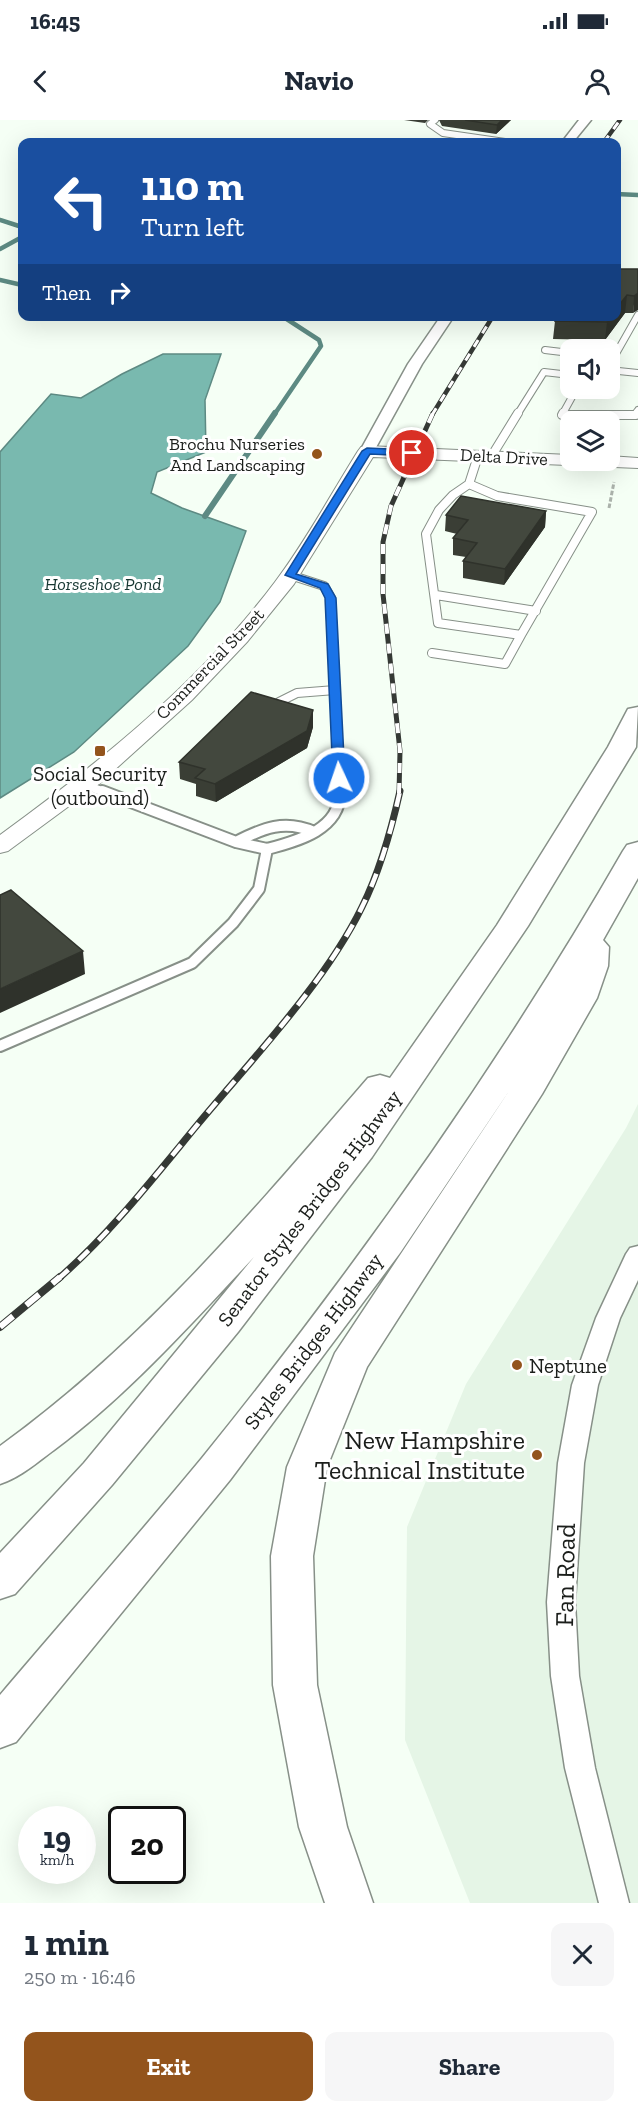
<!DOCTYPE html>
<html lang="en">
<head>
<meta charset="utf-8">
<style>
	:root { --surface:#fff; --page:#f6f6f7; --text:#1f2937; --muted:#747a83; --accent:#93541c }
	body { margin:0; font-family:"Zilla Slab",serif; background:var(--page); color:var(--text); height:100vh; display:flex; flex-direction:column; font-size:22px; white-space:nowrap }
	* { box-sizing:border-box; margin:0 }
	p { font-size:20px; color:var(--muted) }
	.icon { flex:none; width:33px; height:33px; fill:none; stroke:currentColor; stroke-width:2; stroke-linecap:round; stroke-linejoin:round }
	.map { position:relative; height:1783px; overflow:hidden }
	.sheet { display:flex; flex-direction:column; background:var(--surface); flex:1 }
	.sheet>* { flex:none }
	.hud { position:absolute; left:18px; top:18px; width:603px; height:183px; border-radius:12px; box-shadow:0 6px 24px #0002; background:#1a4fa0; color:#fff; overflow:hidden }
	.buttons { position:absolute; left:560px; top:219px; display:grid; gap:12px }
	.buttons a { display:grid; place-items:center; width:60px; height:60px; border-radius:12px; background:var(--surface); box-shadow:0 6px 24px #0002; font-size:30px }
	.speed { position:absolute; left:18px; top:1686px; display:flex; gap:12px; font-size:30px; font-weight:700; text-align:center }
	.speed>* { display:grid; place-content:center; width:78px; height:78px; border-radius:50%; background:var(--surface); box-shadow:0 6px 24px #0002; line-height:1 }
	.speed small { font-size:15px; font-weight:400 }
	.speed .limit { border:3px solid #111; border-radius:9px; background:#fff; color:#111 }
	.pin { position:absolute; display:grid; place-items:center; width:51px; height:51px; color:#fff; margin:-26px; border:3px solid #fff; border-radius:50%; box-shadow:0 2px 6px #0007 }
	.me { position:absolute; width:66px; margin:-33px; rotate:357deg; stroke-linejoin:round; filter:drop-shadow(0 0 4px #0008) }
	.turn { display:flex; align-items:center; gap:21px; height:126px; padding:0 24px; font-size:27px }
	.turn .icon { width:78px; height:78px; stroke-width:2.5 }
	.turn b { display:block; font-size:42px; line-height:51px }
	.then { display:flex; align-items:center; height:57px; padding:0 24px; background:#0003; gap:12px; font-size:22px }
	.round { display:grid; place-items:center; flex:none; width:63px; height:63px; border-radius:12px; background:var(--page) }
	.headline { display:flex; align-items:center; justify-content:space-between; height:102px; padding:0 24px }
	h1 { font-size:36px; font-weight:800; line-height:45px }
	.action { display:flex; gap:12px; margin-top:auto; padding:12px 24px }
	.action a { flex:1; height:69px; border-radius:12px; background:var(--accent); color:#fff; font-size:24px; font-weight:800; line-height:69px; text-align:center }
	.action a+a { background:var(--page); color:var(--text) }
	.status { display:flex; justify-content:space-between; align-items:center; height:42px; padding:0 30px; background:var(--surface); direction:ltr }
	.status svg { height:16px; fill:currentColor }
	header { display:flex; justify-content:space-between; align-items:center; height:78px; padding:0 24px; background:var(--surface); font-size:27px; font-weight:800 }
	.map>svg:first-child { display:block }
</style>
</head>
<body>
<div class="status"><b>16:45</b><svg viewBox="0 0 49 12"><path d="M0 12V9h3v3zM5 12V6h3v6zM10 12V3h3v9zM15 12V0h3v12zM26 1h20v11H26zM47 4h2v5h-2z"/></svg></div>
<header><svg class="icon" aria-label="back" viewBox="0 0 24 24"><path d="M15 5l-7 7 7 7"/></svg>Navio<svg class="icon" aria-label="person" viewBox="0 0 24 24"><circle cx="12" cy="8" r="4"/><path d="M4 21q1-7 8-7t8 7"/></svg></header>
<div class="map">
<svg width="638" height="1783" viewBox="0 0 638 1783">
	<rect width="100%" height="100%" fill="#f5fff5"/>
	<path fill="#e5f5e6" d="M638,984V1783H470L405,1620L407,1407L466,1264L626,1008Z"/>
	<path fill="#79b9af" stroke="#5d8a83" stroke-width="1.5" d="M163,234H221L205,280L206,332L157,352L151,373L182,388L246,411L220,482L188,526L74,632L0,678V332L51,274L81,278L122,254Z"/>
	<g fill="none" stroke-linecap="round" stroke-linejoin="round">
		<path stroke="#5d8a83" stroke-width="4.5" d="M616,74L638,75
			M0,100L22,107
			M0,129L22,117
			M0,160L22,165
			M274,295L321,226L319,220L282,196"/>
		<path stroke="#5d8a83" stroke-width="6" d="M205,396L275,293"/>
		<g stroke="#879088" stroke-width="8">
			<path id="service-far2" d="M435,0L430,4L443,13L505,22
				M545,230L570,233
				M609,246L638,195
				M609,250L638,253
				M517,295L544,252L570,255
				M562,295L577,268
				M636,295L638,290"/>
		</g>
		<g stroke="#879088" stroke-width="10">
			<path id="service-far1" d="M563,293L562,295H636L637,293
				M491,337L518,293
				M469,364L497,376L592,392L521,515
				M290,455L324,466L331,478L340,673
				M436,475L536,491
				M432,533L505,544L521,515L438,503L426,414L439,390L453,375L469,364L478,336
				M279,582L297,573L335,570
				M84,664L106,673"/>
		</g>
		<g stroke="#879088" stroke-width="14">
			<path id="service" d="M102,671L236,722L267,729
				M236,722C263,708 285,699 314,712
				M0,926L192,843L233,803L259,769L267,729C297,721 341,710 340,671"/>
		</g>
		<g stroke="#879088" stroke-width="3">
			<path id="minor" d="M579,0H591L573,22H562Z
				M441,196H454L422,244L374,331L367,335L362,334L360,331L408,244Z
				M638,1126V1160L620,1198L598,1265L584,1343L575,1482L579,1556L595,1648L629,1783H599L565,1648L551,1556L547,1482L558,1343L572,1265L596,1198L626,1134L630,1128Z"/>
		</g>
		<g stroke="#879088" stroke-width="2">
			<path id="tertiary" d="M367,326L570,335V340H609V336L638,338V348L373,337L294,464L247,522L192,580L99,664L8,731L0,733V715C100,642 200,562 275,462C306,421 331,374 358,331L361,327Z"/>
		</g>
		<g stroke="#879088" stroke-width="3">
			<path id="motorway" d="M638,587L636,627L528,806L372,1037L238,1212L112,1365L15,1474L0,1479V1433L84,1343L254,1137C191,1204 128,1275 54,1330C36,1343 21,1357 0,1364V1326C142,1224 254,1090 368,958L380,955L390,958L497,805L608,627L628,589Z
				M638,722V758L603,820L609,827L608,846L597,878L542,974L367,1247L327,1347L313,1436L317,1565L347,1707L373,1783H325L299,1707L273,1565L271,1436L287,1347L335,1233L515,962L400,1133L230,1360L16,1622L0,1628V1575C67,1496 136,1418 202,1338C357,1146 500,945 623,731L627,725Z"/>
		</g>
		<path stroke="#abb2ab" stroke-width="3" stroke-dasharray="4.5 2" stroke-linecap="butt" d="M609,388L614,362"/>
		<use href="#service-far2" stroke="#fff" stroke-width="6"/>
		<use href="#service-far1" stroke="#fff" stroke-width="8"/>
		<use href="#service" stroke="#fff" stroke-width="10"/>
		<use href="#minor" fill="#fff" fill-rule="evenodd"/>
		<use href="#tertiary" fill="#fff" fill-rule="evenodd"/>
		<use href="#motorway" fill="#fff" fill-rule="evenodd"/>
		<g stroke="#353935" stroke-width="4.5">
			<path id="rail-far3" d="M604,22L620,0
				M432,295L493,196"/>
		</g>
		<g stroke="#353935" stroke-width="5">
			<path id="rail-far2" d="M399,673L400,631L383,474V422L391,386L433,293"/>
		</g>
		<g stroke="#353935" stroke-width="7">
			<path id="rail-far1" d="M58,1159C109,1115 155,1056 198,1004C252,939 325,863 362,787C380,751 391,711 400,671"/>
		</g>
		<g stroke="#353935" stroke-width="8">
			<path id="rail" d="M0,1207L60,1157"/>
		</g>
		<use href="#rail-far3" stroke="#fff" stroke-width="3" stroke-dasharray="8" stroke-linecap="butt"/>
		<use href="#rail-far2" stroke="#fff" stroke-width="4" stroke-dasharray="10" stroke-linecap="butt"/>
		<use href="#rail-far1" stroke="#fff" stroke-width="4.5" stroke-dasharray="14" stroke-linecap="butt"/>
		<use href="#rail" stroke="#fff" stroke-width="6" stroke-dasharray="17" stroke-linecap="butt"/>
	</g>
	<path fill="#3a3e35" d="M404,0H428L425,3Z
		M439,0H511L496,14L442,6Z
		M638,149L633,193H625L605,220L553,219L555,201Z
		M546,391L545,407L504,465L463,458V441L466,437L453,435V418L457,414L445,411L446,395Z
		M313,590V607L307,628L216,682L196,676V664L180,659L179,642Z"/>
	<path fill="#2f322b" d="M502,0H511L496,14L497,5Z
		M638,173V190L633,193L634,176Z
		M627,175L625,193L605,220L607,202L611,196H616V189Z
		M546,391L545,407L504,465L505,449Z
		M313,590V607L307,628L216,682L215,664Z
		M83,831L85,854L0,893V869Z"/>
	<path fill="#43483e" stroke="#2f322b" stroke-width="1.5" d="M465,0H502L497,5Z
		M616,149H638V173L634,176L627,175L616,189Z
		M557,196H611L607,202L555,201Z
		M461,376L546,391L505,449L463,441L477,423L453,418L468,400L446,395Z
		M251,572L313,590L307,611L215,664L195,658L205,649L179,642Z
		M11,770L83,831L0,869V775Z"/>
	<path fill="#1a73e8" stroke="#114b97" stroke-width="1.5" d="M367,328L412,330L417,333L412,336L370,334L296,454L328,464L336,478L345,658L339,662L333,658L325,478L320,468L285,455L362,331Z"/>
	<g fill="#93541c" stroke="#fff" stroke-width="2">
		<circle cx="317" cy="334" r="6"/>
		<rect x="94" y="625" width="12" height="12" rx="3"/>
		<circle cx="517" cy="1245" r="6"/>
		<circle cx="537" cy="1335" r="6"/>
	</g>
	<g text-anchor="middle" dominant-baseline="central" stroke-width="6" stroke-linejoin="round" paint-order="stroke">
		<g font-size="18" fill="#1b1e1b" stroke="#fff" text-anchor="end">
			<text x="305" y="324">Brochu Nurseries<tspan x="305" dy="21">And Landscaping</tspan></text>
		</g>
		<g font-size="18" fill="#1b1e1b" stroke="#fff">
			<text transform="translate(504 337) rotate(3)">Delta Drive</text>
			<text transform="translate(210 544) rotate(-46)">Commercial Street</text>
		</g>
		<g font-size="18" font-style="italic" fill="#163631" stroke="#fff">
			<text x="103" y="464">Horseshoe Pond</text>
		</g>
		<g font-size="21" fill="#1b1e1b" stroke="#fff">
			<text x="100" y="653">Social Security<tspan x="100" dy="24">(outbound)</tspan></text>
			<text x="529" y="1245" text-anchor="start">Neptune</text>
		</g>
		<g font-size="21" fill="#1b1e1b" stroke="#fff">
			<text transform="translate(309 1088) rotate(-53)">Senator Styles Bridges Highway</text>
			<text transform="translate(313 1221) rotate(-53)">Styles Bridges Highway</text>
		</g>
		<g font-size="26" fill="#1b1e1b" stroke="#fff" text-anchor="end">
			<text x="525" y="1320">New Hampshire<tspan x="525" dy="30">Technical Institute</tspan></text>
		</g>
		<g font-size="26" fill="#1b1e1b" stroke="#fff">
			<text transform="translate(565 1455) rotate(-89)">Fan Road</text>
		</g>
	</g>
</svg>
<div class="buttons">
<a><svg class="icon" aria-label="sound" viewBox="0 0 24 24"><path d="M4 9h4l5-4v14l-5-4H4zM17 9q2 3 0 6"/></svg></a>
<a><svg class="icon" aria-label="layers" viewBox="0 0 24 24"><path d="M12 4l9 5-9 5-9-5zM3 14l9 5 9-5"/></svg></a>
</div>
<div class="speed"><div>19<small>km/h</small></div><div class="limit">20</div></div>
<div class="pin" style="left:412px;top:333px;background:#d93025"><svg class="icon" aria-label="arrive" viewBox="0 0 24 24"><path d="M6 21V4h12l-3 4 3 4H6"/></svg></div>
<svg class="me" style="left:339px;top:658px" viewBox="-20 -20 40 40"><circle r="17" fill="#1a73e8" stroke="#fff" stroke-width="3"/><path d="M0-11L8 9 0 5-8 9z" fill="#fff"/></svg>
<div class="hud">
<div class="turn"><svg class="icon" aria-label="left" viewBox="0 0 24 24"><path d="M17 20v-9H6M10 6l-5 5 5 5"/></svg><div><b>110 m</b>Turn left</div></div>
<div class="then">Then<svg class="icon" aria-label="right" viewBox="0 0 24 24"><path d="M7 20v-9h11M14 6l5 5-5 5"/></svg></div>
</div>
</div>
<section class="sheet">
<div class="headline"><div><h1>1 min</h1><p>250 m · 16:46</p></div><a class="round"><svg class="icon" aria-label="close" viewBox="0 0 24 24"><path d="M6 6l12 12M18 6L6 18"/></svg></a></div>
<div class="action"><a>Exit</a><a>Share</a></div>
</section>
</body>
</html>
